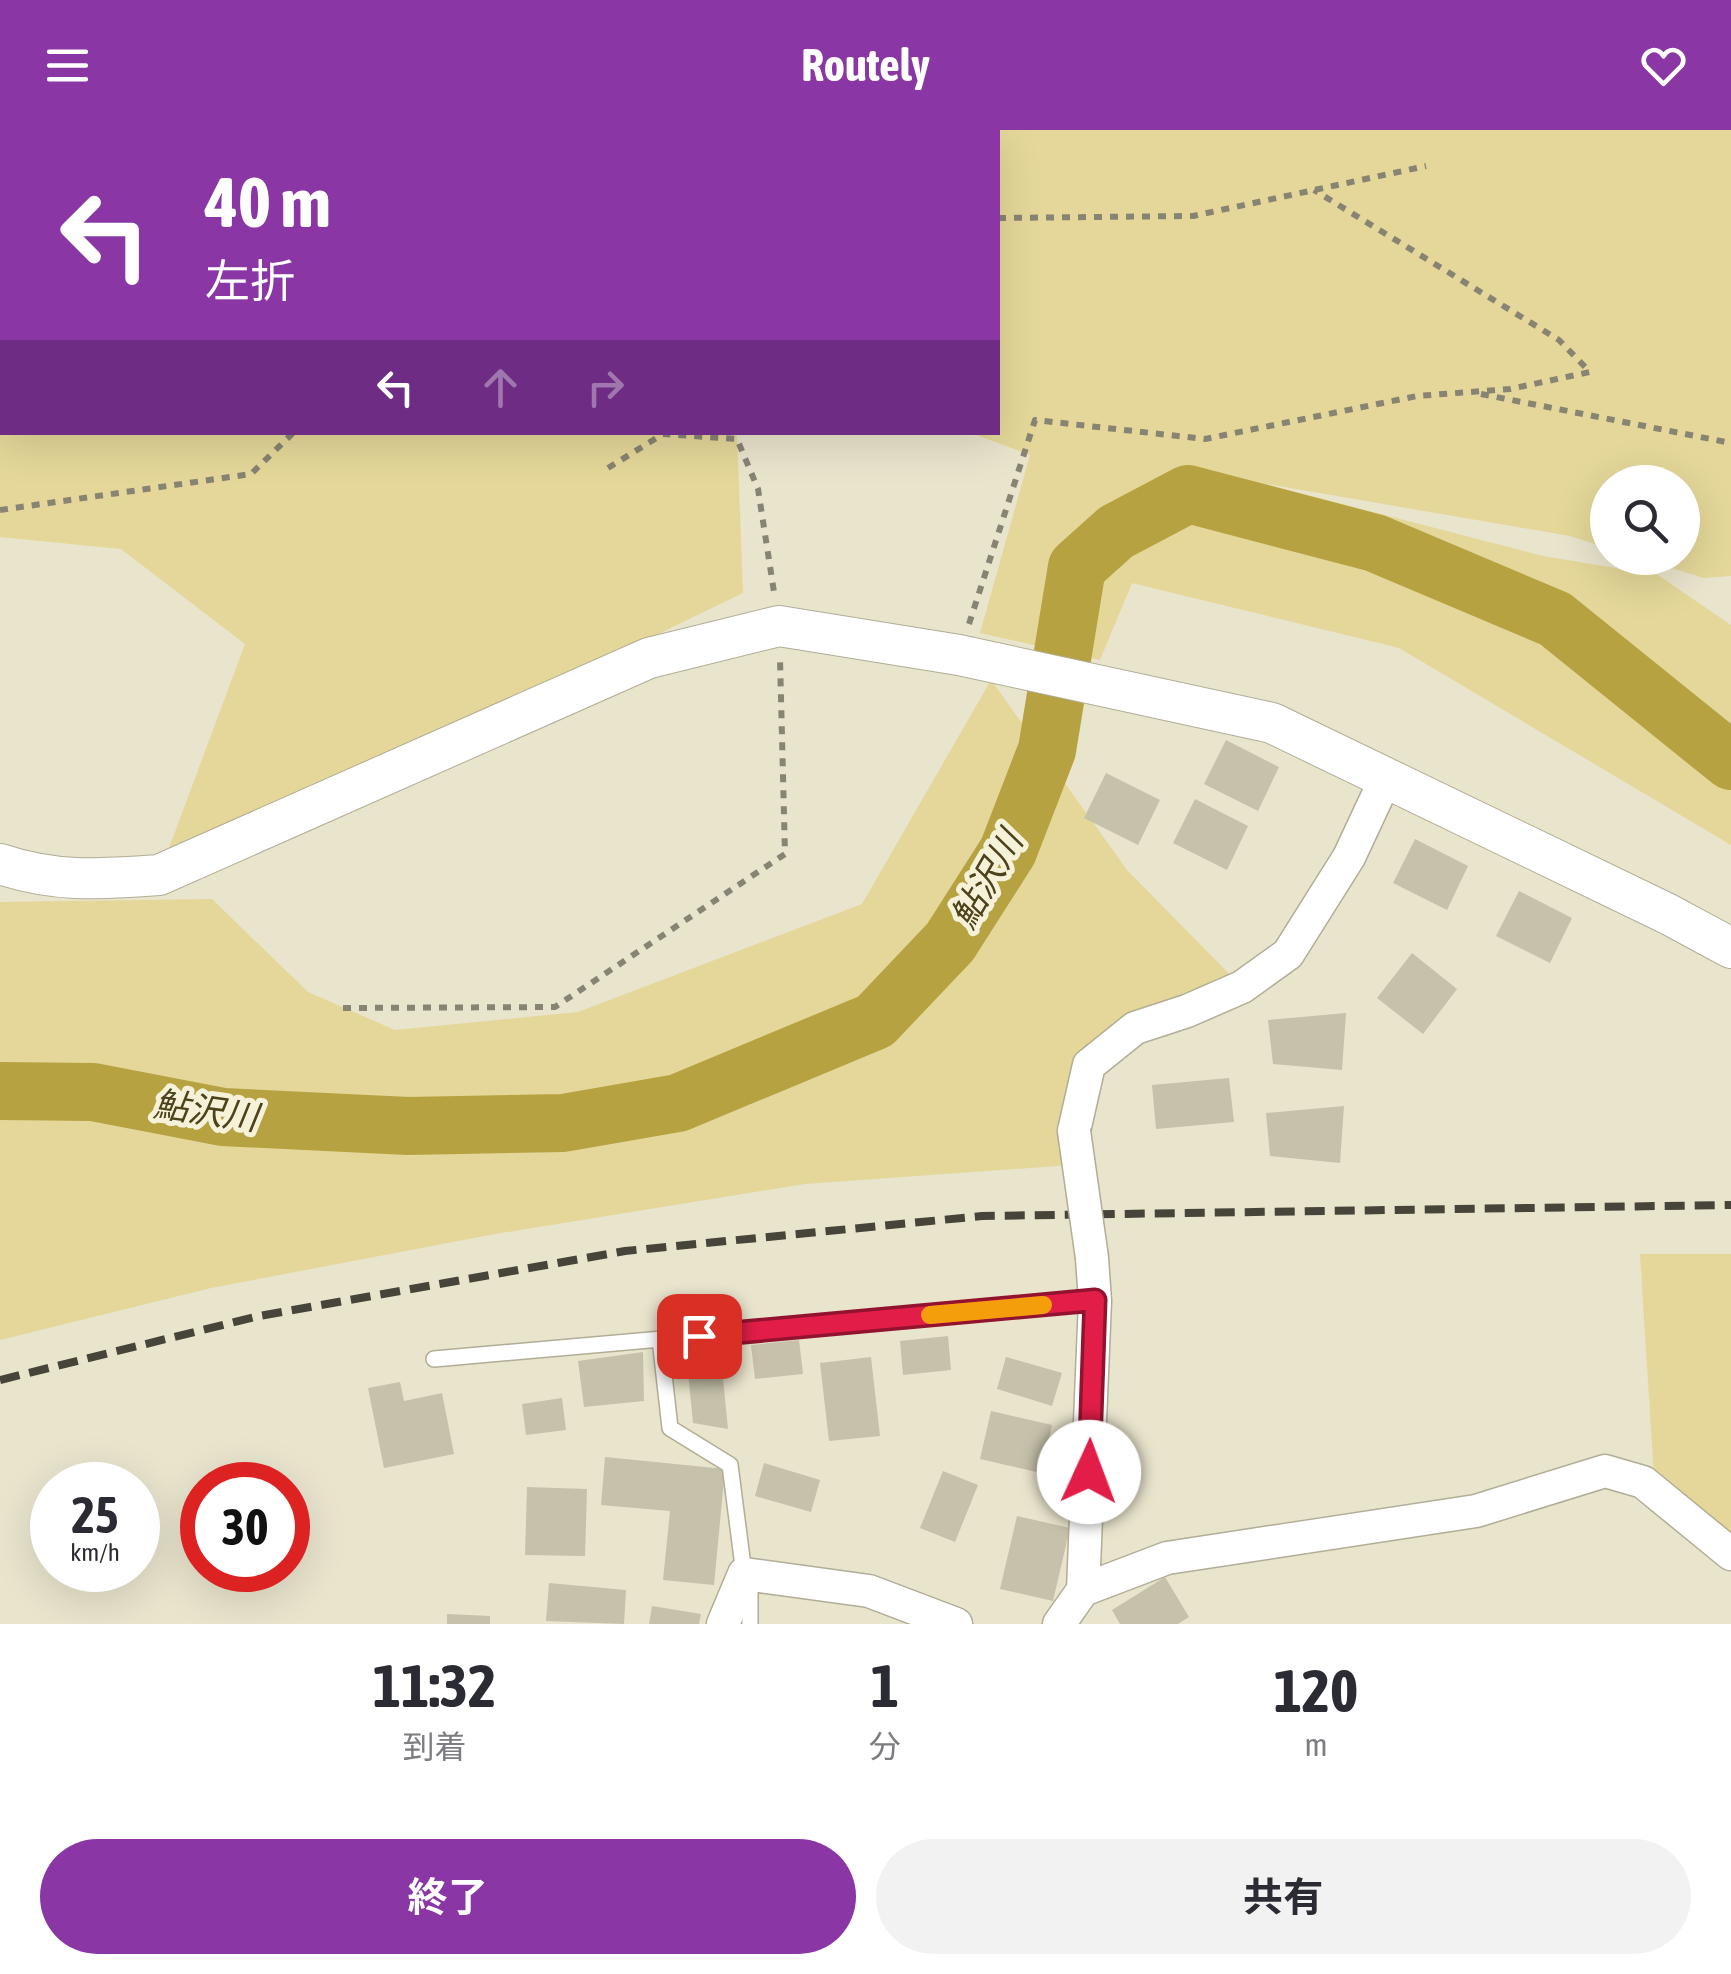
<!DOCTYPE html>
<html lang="ja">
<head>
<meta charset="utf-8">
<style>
	:root { --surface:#fff; --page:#f2f2f3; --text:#2b2b33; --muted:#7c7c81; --accent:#8a37a5 }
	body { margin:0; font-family:"Asap Condensed","Noto Sans JP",sans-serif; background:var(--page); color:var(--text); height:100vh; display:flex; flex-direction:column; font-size:38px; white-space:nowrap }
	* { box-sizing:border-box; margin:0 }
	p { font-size:32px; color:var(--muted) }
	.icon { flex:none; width:55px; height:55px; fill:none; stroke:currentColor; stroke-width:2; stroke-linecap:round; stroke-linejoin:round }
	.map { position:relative; height:1494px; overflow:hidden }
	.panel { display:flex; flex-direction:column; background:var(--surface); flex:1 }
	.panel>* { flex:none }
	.guide { position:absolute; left:0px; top:0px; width:1000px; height:305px; box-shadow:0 10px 40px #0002; background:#8a37a5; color:#fff; overflow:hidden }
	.controls { position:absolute; left:1590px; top:335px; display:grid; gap:20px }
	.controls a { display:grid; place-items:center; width:110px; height:110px; border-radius:50%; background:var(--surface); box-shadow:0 10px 40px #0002; font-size:50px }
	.speed { position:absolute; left:30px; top:1332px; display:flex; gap:20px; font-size:50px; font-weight:700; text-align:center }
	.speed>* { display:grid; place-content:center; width:130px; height:130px; border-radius:50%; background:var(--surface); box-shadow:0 10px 40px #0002; line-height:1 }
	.speed small { font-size:25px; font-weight:400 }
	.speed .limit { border:15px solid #d22; background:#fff; color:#111 }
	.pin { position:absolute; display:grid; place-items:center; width:85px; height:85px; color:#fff; margin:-42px; border-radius:20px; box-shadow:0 5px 15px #0006 }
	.me { position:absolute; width:110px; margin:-55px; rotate:2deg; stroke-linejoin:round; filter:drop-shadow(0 0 8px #0008) }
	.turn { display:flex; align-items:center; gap:35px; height:210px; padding:0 40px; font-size:45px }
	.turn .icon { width:130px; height:130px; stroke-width:2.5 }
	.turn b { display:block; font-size:70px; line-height:85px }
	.lanes { display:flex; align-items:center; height:95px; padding:0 40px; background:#0003; justify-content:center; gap:50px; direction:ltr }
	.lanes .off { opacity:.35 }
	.eta { display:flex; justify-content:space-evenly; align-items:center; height:170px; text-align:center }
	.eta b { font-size:60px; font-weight:700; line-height:70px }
	.primary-button { display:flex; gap:20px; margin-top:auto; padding:20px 40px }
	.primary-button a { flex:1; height:115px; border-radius:60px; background:var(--accent); color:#fff; font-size:40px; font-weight:700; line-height:115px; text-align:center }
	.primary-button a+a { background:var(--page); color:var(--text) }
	header { display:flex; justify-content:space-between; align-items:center; height:130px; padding:0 40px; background:var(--accent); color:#fff; font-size:45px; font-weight:700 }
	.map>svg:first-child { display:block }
</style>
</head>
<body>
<header><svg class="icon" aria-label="menu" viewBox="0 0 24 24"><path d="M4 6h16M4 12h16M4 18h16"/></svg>Routely<svg class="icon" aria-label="heart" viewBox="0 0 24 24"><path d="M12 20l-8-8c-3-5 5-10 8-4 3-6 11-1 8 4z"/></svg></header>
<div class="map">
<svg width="1731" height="1494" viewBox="0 0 1731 1494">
	<rect width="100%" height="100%" fill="#e9e4cc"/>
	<path fill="#e4d799" d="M0,0H1731V446L1704,448L1639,428H1682V352H1608L1607,418L1570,406L1261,353L1543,426L1658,445L1731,495V715L1399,518L1132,453L1100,530L980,503L1030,325L971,303L998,302V2H2V302L737,303L743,463L159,745L245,514L121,419L0,407Z
		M991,550L1127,740L1242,857L1089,935L1072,1035L805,1054L495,1104L211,1158L0,1210V772L212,769L308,862L395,900L578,882L862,774Z
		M1640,1124H1731V1420L1654,1347Z"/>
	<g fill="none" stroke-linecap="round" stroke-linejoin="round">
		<path stroke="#b6a241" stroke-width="58" d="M0,961L93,962L223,987L408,996L563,993L678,973L875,891L950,812L1008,721L1047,620L1077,437L1116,402L1188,364L1375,413L1555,489L1731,631"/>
	</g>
	<path fill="#c6c1aa" d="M1226,610L1279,637L1258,681L1204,654Z
		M1106,643L1160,670L1138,715L1084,688Z
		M1195,669L1248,696L1227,740L1173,713Z
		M1415,709L1468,736L1447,780L1393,753Z
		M1519,761L1572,788L1550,833L1496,806Z
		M1412,823L1457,859L1423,904L1377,868Z
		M1346,883L1342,940L1273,934L1268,890Z
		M1229,948L1234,992L1156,999L1152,955Z
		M1344,976L1340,1033L1270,1026L1266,983Z
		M948,1206L951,1240L903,1245L900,1211Z
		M799,1210L803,1244L755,1249L751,1215Z
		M720,1218L728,1299L693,1293L686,1221Z
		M643,1222L644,1271L584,1277L578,1231Z
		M871,1227L880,1306L829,1311L820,1233Z
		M1006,1227L1062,1243L1052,1276L997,1259Z
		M400,1252L404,1271L442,1263L454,1324L384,1338L368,1258Z
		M562,1268L566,1300L526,1305L522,1274Z
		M991,1281L1052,1295L1041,1343L980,1329Z
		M605,1327L725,1339L714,1455L663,1450L670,1381L601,1375Z
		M764,1333L820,1350L811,1382L755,1366Z
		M943,1341L978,1355L955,1412L920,1398Z
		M527,1357L587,1359L585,1426L525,1425Z
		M1017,1386L1070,1398L1053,1471L1000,1459Z
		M1165,1447L1189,1487L1178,1494H1120L1112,1480Z
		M549,1453L626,1460L624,1494L546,1491Z
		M652,1476L701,1484L699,1494H649Z
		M447,1484L490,1486V1494H447Z"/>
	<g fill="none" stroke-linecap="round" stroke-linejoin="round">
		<g stroke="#b1ad96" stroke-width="18">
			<path id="service" d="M660,1209L670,1298L730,1335L744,1444
				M434,1229L1095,1171
				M750,1494V1454"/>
		</g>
		<g stroke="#b1ad96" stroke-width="35">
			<path id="minor" d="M1074,1001L1089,935L1135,898L1187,881L1242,857L1288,824L1349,727L1385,650
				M1083,1460L1167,1428L1476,1381L1605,1341L1643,1352L1731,1424
				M723,1494L744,1444L869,1461L956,1494
				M1059,1494L1083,1460L1095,1171L1092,1128"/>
		</g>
		<g stroke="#b1ad96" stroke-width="42">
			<path id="tertiary" d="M0,734C57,753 100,749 159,745L649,528L779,496L959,525L1272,593L1668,784L1731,818"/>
		</g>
		<path stroke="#888474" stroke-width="6" stroke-dasharray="8 8" stroke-linecap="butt" d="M998,88L1193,86L1426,36
			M1481,264L1731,313
			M608,338L663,304L737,309L758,359L774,462
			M0,380L251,344L294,302
			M969,494L1035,290L1205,309L1417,266L1510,259L1590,242L1559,210L1314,60
			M343,878L555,877L785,724L780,529"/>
		<use href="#service" stroke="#fff" stroke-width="15"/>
		<use href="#minor" stroke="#fff" stroke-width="32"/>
		<use href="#tertiary" stroke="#fff" stroke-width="40"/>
		<path stroke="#474439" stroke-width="8" stroke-dasharray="20 10" stroke-linecap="butt" d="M0,1250L259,1186L625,1121L982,1086L1731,1075"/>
		<g stroke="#b1ad96" stroke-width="35" stroke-linecap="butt">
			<path id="minor-bridge" d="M1074,1001L1092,1128"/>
		</g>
		<use href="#minor-bridge" stroke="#fff" stroke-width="32"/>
	</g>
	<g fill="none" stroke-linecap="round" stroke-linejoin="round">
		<g stroke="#92132f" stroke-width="25">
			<path id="route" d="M699,1206L1095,1170L1089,1342"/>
		</g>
		<use href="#route" stroke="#e11d48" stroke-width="18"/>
		<path stroke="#f59e0b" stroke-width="18" d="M930,1185L1043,1175"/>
	</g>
	<g text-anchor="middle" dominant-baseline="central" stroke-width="10" stroke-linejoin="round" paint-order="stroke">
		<g font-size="35" font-style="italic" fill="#4c431b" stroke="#f6f1d9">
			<text transform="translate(986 749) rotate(-60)">鮎沢川</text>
			<text transform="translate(206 980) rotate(8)">鮎沢川</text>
		</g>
	</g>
</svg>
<div class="controls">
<a><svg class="icon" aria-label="search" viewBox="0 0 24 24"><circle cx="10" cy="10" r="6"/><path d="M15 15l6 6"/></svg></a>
</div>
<div class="speed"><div>25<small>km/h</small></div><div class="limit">30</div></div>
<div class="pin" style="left:699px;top:1206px;background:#d93025"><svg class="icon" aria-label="arrive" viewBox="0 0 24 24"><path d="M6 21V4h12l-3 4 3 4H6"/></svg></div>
<svg class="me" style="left:1089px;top:1342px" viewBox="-20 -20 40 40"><circle r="19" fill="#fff"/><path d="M0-13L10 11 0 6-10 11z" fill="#e11d48"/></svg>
<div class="guide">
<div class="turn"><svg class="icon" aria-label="left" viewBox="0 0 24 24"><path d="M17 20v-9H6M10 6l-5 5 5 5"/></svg><div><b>40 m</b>左折</div></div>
<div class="lanes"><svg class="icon" aria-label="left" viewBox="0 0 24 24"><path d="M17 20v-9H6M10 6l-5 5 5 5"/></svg><svg class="icon off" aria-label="ahead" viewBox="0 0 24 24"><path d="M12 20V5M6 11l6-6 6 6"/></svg><svg class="icon off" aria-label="right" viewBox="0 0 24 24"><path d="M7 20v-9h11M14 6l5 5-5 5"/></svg></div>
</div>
</div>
<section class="panel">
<div class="eta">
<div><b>11:32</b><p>到着</p></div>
<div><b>1</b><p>分</p></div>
<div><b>120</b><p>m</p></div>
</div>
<div class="primary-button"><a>終了</a><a>共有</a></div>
</section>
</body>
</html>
